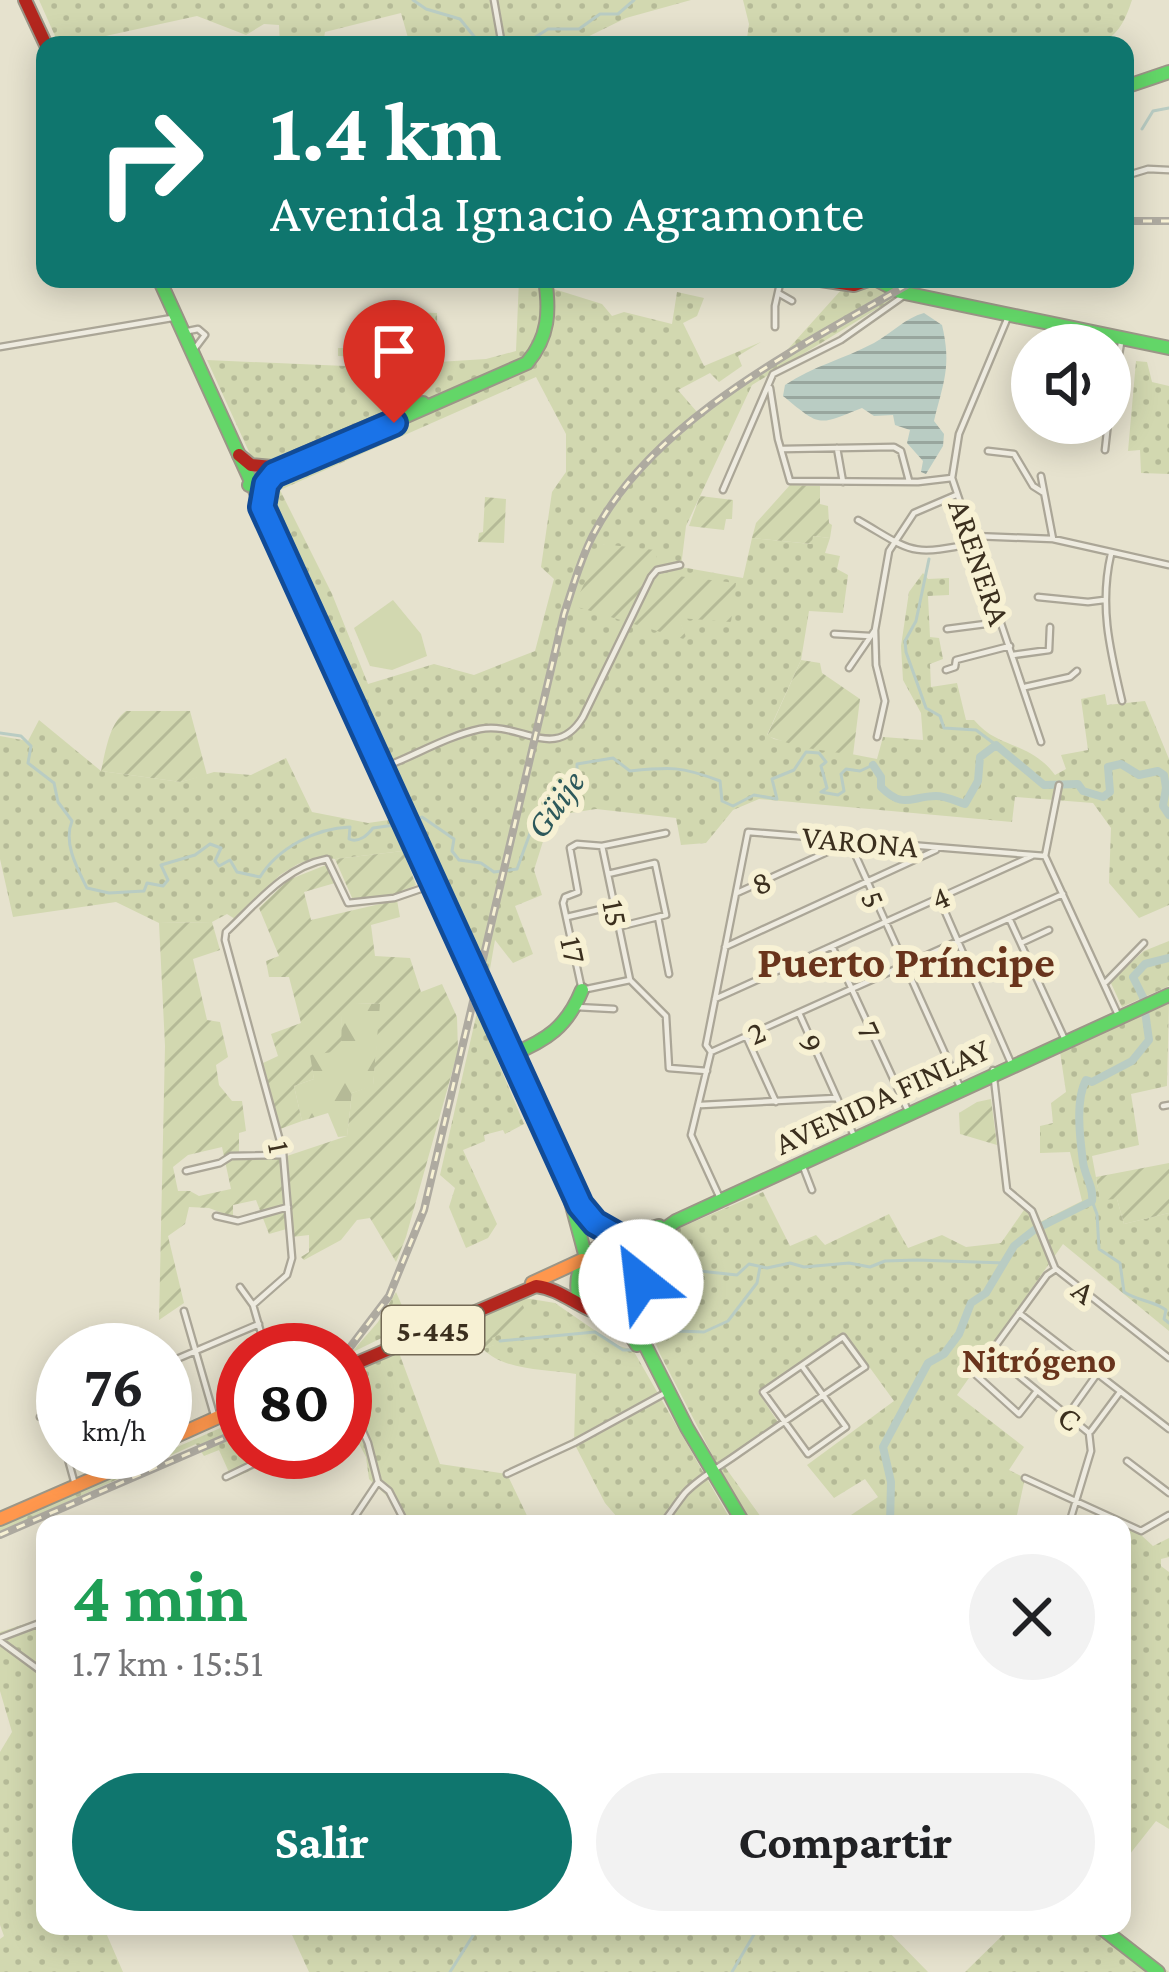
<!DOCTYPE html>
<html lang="es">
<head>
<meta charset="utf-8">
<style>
	:root { --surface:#fff; --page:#f2f2f2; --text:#202124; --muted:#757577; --accent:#0f766e }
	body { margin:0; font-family:"Crimson Pro",serif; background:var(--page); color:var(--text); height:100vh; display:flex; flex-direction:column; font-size:45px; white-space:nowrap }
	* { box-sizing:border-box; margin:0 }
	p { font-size:39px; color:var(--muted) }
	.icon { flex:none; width:66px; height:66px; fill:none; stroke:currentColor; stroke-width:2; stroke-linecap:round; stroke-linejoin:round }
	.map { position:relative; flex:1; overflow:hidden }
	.drawer { position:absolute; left:36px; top:1515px; width:1095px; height:420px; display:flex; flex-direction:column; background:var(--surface); border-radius:24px; box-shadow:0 6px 30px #0003 }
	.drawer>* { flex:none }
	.guide { position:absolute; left:36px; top:36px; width:1098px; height:252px; border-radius:24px; box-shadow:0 6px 30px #0003; background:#0f766e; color:#fff; overflow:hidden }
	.controls { position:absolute; left:1011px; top:324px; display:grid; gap:24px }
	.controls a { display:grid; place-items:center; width:120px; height:120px; border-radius:50%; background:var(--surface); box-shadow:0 6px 30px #0003; font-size:60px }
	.speed { position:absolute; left:36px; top:1323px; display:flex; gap:24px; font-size:60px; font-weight:700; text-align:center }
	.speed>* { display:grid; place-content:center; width:156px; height:156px; border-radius:50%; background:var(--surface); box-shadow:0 6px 30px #0003; line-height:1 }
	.speed small { font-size:30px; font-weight:400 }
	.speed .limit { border:18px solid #d22; background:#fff; color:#111 }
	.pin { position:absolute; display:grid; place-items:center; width:102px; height:102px; color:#fff; margin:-123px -51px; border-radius:50% 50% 50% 0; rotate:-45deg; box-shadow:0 0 12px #0007 }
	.pin .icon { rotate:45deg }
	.me { position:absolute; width:132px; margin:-66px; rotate:331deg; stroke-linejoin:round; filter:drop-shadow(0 0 9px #0008) }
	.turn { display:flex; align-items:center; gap:42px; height:252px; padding:0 36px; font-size:54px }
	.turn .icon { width:156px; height:156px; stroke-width:2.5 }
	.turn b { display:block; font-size:84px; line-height:102px }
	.round { display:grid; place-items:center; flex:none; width:126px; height:126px; border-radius:63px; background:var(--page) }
	.headline { display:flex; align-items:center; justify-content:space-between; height:204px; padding:0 36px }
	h1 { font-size:72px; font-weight:700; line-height:90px; color:#1e9e55 }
	.primary-button { display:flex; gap:24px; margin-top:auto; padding:24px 36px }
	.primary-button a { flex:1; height:138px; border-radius:72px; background:var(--accent); color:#fff; font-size:48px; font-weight:700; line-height:138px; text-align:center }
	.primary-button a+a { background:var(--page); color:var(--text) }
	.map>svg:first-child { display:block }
</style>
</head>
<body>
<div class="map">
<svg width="1169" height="1972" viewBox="0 0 1169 1972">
	<defs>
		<pattern id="grass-dots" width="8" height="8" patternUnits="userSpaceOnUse" patternTransform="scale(3)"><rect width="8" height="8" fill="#d2d8b0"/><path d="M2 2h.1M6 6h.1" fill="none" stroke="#b5ba97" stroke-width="1.8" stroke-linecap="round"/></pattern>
		<pattern id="forest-firs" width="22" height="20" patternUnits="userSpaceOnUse" patternTransform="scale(3)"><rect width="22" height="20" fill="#d2d8b0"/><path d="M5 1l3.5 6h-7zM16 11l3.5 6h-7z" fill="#b5ba97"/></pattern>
		<pattern id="garden-furrows" width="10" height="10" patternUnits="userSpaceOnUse" patternTransform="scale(3)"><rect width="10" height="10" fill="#d2d8b0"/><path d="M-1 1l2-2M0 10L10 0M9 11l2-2" fill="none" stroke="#b5ba97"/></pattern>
		<pattern id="water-rules" width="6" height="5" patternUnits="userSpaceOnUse" patternTransform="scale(3)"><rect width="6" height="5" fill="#b9ccc3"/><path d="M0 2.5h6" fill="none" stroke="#98a69e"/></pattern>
	</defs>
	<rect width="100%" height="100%" fill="#e6e2ce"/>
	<path fill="url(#grass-dots)" fill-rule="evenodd" d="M39,0H691L626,18L571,45H410L401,13L325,32L323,45H280L279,25L264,24L246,35L197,16L101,37L104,45H59Z
		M743,0H1132C1125,21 1119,34 1099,45H746L749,24Z
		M519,279H554V289L602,304L612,316L624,312L672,324L677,292L704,298L697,316L683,323L704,366L761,342L738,356L742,366L719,382L710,373L678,390L697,412L779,359L851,279H926L752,385L686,526L681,567L743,578L752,538L811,544L813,536L830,538L825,553L840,556L837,569L848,575L843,613L809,611L801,660L767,735L774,739L877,759L883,737L923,740L921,713L903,680L901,646L909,592L923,573L928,579L949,578V595L928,596L930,637L939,638L943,659L930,664L931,687L957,683L966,720H974C999,750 1029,740 1055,775L1066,769L1061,755L1088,750L1081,699L1105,694L1107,705L1145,701L1169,759V905L1139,918L1109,883L1111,828L1093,803L1015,797L1012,822L759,799L733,810L706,843L681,845L676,818L596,809L551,816L534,870L542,895L515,906L533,954L513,963L495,940L490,969L483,976L269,499L270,491L282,480L271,460L255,459L250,454L207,360L391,368L400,362L402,312L437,313L438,362L486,359L516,351ZM536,377L566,434V472L552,492L541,567L554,579L535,651L474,675L434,664L368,684L332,594L280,490ZM602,544L657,562L686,638Z
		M356,317L395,318L393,358L338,356V348H355Z
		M1136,361L1147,362L1152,382L1169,386V474L1141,473L1140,450L1128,451Z
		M39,720L101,771L181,782L214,772L251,775L286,758L312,812L368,823L389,820L403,851L335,859L318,857L298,864L280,875L235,919L227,914L212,922L159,923L116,902L13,917L0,859V736L28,741Z
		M1169,941V986L1122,1007L1110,981L1144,951Z
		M1169,1001L1167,1086L1131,1094L1139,1145L1092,1156L1100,1199H1117L1124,1224L1169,1213V1331L1063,1244L957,1395L1024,1447L1009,1470L1025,1478L1015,1524H852L848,1517L878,1497L865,1479L834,1498L807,1465L894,1401L844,1332L758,1392L782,1428L725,1467L766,1524H753L719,1474L720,1470L660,1354L643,1312L657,1246L677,1229L763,1192L790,1246L816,1235L825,1245L889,1214L908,1248L942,1235L966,1247L1001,1243L1026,1207L1036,1224L1082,1201L1070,1152L1040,1153V1126L1053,1123L1051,1103L1066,1092L1060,1052Z
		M477,1012L524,1124L505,1134L503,1130L484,1135L485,1141L463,1150L497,1224L488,1238L466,1248L449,1207L455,1188L440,1175Z
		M629,1243C648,1279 635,1285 608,1310L587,1306L577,1281L597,1244Z
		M396,1292L410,1324L351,1353L378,1322Z
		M519,1297L555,1303L616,1345L633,1350L733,1524H623L605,1503L574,1443L576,1374C545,1369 505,1371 483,1349L494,1345L491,1338Z
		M398,1350L440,1464L507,1474L531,1524H397L403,1521L392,1501L369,1479L366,1457L345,1417V1371Z
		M243,1418V1452H291L232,1479L219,1450L204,1456L196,1444L0,1532V1525Z
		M1122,1526L1141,1535L1153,1546L1169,1538V1557L1161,1559V1566L1169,1572V1829L1156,1821L1122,1864Z
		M37,1620L45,1623V1926H103L123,1972H0V1939L4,1936L0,1925V1752L12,1732L0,1691V1632Z
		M288,1926H883L928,1972H309Z
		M1012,1926H1111L1169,1972H965Z"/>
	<path fill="url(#forest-firs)" d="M357,1003L381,1004L373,1086L352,1093L347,1136L338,1137L328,1113L302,1121L294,1086L314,1079L309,1055L340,1046L342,1015Z"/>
	<path fill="#d2d8b0" d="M393,600L421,634L427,656L392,670L370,666L354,628Z"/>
	<path fill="url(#garden-furrows)" fill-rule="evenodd" d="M790,485L820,486V504L828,506L829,523L832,525L830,538L813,536L812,544L752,538L756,523Z
		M700,496L733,500L732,519H726L724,530L689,526Z
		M485,497L506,499L504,543L478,542L479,533L483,532Z
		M602,544L655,550L661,574L736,583L731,622L679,618L687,640L574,606Z
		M801,660L820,663L822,673L860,699L853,755L800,747L767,736Z
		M126,711H190L207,775L181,782L101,771C106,750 109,724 126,711Z
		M403,851L416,885L398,894L353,900L335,859Z
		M326,865L335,883L304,892L311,920L397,900L400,917L371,925L375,956L410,958L421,992L442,984L457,1017L458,1051L406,1237L396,1262L370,1218L357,1220L341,1240L304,1260L301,1257L309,1252V1235L292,1237L290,1228L269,1234L256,1200L233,1205V1217L209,1208L189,1207L185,1224L168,1236L184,1303L159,1320L165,1046L159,923L212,922L220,950L193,959L207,1020L220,1022L228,1057L216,1065L219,1085L232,1101H242L246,1131L239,1133V1157H284L347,1136L352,1093L373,1085L380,1004L357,1003L355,1014L342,1015L341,1051L310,1055L314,1079L294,1086L302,1121L280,1129L263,1063L278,1056L271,1034L301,1023L289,977H269L266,961L279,956L259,908L288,880ZM222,1147L231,1189L199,1196L190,1191H178L173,1167L188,1155Z
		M991,1099L997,1145L960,1134L959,1113L977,1102Z
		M1169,1163V1213L1124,1224L1117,1199L1100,1200L1096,1177Z
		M519,1297L530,1321L492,1338L495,1345L483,1349L473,1318Z"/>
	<path fill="url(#water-rules)" d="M924,313L942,325C952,367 943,383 934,421L944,434L943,446L926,474L921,472L923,461L907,443L910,430L895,425L893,415L874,416L862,408C817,426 821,427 783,396L785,385C813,366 844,359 874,343C892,333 905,318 924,313Z"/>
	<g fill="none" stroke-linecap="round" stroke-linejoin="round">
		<path stroke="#b9ccc3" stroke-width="3" d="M413,0L426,9L460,19L481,45
			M523,45L548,29H579L600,14H618L634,0
			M1142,129L1153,111L1169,108
			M929,559L916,621L905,641L906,652L926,708L940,716L944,728L976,730L996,745
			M0,733L21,736L31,746L28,763L54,783L58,802L72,821C63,843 77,868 87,888L109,893L144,891L147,883L163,886L168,880L161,865L195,855L210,844L221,848L215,861L219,866L230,860L237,872L260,877C278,848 316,828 350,827L349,839C358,843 367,836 373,828L402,824
			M412,822L422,817L454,839L452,851L459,860L481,863L494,872L517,869L533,825L540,819L552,797H563L577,780V764L613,758L630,771C670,767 681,766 720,781L722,801L733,806L754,795L777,799L772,779L794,770L806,752L819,753L826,762L821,766L827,788L821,792L838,795L844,791L841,774L846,769L860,771L873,765
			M1092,1201L1097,1214L1099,1249L1120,1263L1124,1292C1138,1301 1154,1301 1166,1310L1164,1319L1169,1323
			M659,1255L681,1269L737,1275L749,1264L767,1268L790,1263L804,1267L849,1263L870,1267L885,1261L917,1260L1005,1263
			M652,1340L678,1331L704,1332L728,1321L757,1283L760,1267
			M500,1341L595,1332L623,1350H633
			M450,1972L479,1926
			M732,1972L759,1926"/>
		<path stroke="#b9ccc3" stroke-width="8" d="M873,765L881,777V787C904,810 911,796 936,796C945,796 956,801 965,804L978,781L980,757L996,745L1044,785L1078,784L1083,791L1103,797L1110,792L1108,767L1121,764L1139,775L1158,771L1164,775L1166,788L1163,806L1169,815
			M890,1524L891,1482L883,1447L928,1363L944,1354L959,1334L971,1303L986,1293L1014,1246L1034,1230L1092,1201C1094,1187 1085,1177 1083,1162C1080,1139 1075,1100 1086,1080L1092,1082L1132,1061L1149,1040L1143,997L1133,977L1145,964L1169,958"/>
		<g stroke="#aba697" stroke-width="9">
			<path id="street" d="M494,0L502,45
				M1125,176L1148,169L1169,170
				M778,293L792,301
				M1008,317L959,434L952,478L1041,742
				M775,327V306L781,279
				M188,331L198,329L205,335L196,347
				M0,347L172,318
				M770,388L778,439L790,481L918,482L952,478
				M1110,408L1122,337
				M837,448L843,482
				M783,449L894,447L901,451L909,481
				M1105,450L1108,423
				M988,451L1014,454L1033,486L1044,493
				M1041,476L1053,539
				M723,490L773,374L841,340L902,297
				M858,520C912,551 908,557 974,543
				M974,536L1053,539L1169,565
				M1111,554C1099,606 1110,650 1122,701
				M1038,597L1088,602L1104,600
				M947,629L1001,622
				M834,634L870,636
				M1013,655L1049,650L1050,627
				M849,668L875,630
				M946,670L955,667L956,660L1010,646
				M1025,687L1070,677L1077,671
				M877,737L885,701L876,665L875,630L889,551L914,513L956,495
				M382,768C414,756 447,736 480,729C520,721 555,763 583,717L651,577L657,570L680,565
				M850,843L961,1089
				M602,846L630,980
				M1045,856L1119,1017
				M1045,856L1059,785
				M608,874L655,863L666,915L658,917L669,974
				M737,893L847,843
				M939,898L1011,1063
				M567,917L614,906
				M1009,918L1066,1042
				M618,927L658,917
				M1021,943L1049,930
				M832,946L909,1113
				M725,947L936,850
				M630,980L582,990L563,903L565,897L578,892L570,848L577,844L602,846L666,833
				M630,980L666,1016L669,1068L707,1071
				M1106,982L1144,943
				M715,999L1032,856
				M576,1007L614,1009
				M799,1013L855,1138
				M746,1036L776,1102
				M711,1052L1063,894
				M993,1070L1007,1190L1032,1211L1055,1268
				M701,1105L836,1098
				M1163,1106L1169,1105
				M802,1164L812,1190
				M186,1171L220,1163L231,1156L283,1155
				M719,1196L691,1135L711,1052L706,1045L748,832L1045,856
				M216,1216L238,1221L288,1207
				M1056,1269L1169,1358
				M240,1287L253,1305L266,1350
				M253,1305L287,1275L292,1258L283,1152L225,940L226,932C257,903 285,867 327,859L348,903L394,898L432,885
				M184,1311L214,1415
				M1019,1313L1169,1429
				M120,1334L125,1350
				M991,1353L1089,1433L1091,1451L1069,1524
				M165,1364L259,1324
				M1037,1391L1019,1414L975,1374L1047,1275L1056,1269
				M55,1411L63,1440
				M1067,1416L1097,1374
				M40,1417L63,1408
				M1091,1431L1120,1392
				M66,1452L74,1481
				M1127,1461L1169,1493
				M507,1474L574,1443L667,1392
				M226,1477L278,1452
				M1025,1478L1141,1531L1169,1515
				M378,1482L389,1491L406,1524
				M350,1524L378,1482L368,1443L348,1398L352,1369
				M662,1524C670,1514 677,1503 685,1493C700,1477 721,1466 739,1453C781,1424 823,1395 865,1367L843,1337L763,1392L808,1454L846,1427L802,1366
				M0,1638L37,1624L45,1632
				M0,1641L45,1674"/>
		</g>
		<g stroke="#9b9687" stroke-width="16">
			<path id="fast" d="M1125,87L1169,72
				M159,279L580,1206L607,1232
				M875,279L900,292L1169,348
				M296,457L423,403
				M249,485L527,363C549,337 550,311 545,279
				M511,1055C547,1040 567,1027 582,990
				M571,1202L585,1254
				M620,1237L659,1226
				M644,1262L652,1238L676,1221L1169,995
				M637,1292L634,1316L640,1335L687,1428L744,1524
				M579,1301C572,1269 587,1249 616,1237
				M608,1315L627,1329L637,1345
				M1099,1926L1158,1972"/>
		</g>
		<g stroke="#9b9687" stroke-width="16">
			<path id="slow" d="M532,1283L582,1260
				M165,1441L243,1406
				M0,1519L154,1452"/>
		</g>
		<g stroke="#9b9687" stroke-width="16">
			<path id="jam" d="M25,0L46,45
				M814,279L854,285L871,279
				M239,455L251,465L272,467
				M345,1368L536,1286C563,1289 581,1311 608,1315L633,1294L645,1265L631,1242L607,1232"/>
		</g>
		<use href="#street" stroke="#eeebe0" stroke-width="4.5"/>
		<use href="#fast" stroke="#63d668" stroke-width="12"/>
		<use href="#slow" stroke="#ff974d" stroke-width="12"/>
		<use href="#jam" stroke="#b3261e" stroke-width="12"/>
		<g stroke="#aeaaa0" stroke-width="8">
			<path id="rail" d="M1125,221H1169
				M345,1354L389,1296L424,1210L564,614C573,587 580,560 593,535C655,416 805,345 917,279
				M0,1535L243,1430"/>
		</g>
		<use href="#rail" stroke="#f7f1d4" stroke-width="3" stroke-dasharray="9" stroke-linecap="butt"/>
	</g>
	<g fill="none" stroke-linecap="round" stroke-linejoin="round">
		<g stroke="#114b97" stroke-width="30">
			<path id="route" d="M394,423L274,474L266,484L262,507L580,1205L595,1223L637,1247L644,1271L641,1282"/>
		</g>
		<use href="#route" stroke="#1a73e8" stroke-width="21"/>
	</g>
	<g text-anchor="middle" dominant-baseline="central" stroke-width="12" stroke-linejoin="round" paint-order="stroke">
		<rect fill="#f7f1d4" stroke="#736955" stroke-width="3" x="382" y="1306" width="102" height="48" rx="9"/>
		<g font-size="30" font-weight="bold" fill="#3b2f1e">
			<text x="433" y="1330">5-445</text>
		</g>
		<g font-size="33" fill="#3b2f1e" stroke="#f7f1d4">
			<text transform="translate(980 562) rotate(71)">ARENERA</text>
			<text transform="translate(860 841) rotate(5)">VARONA</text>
			<text transform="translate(761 882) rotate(-25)">8</text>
			<text transform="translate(940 897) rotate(-24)">4</text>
			<text transform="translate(874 899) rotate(66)">5</text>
			<text transform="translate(616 913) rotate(79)">15</text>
			<text transform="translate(574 950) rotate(78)">17</text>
			<text transform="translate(870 1030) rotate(65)">7</text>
			<text transform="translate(756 1032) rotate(-24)">2</text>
			<text transform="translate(812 1043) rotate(66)">9</text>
			<text transform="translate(882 1096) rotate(-25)">AVENIDA FINLAY</text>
			<text transform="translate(280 1147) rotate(79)">1</text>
			<text transform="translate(1084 1291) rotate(38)">A</text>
			<text transform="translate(1070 1418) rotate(39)">C</text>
		</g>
		<g font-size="36" font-style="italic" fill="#2d595b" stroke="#f7f1d4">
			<text transform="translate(555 804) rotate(-54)">Güije</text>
		</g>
		<g font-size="36" font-weight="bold" fill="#69341c" stroke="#f7f1d4">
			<text x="1039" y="1360">Nitrógeno</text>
		</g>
		<g font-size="45" font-weight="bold" fill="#69341c" stroke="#f7f1d4">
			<text x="906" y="962">Puerto Príncipe</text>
		</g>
	</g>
</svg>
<div class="controls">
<a><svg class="icon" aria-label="sound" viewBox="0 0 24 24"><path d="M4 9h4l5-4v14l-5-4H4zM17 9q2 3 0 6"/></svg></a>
</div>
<div class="speed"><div>76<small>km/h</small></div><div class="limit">80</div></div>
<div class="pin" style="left:394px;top:423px;background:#d93025"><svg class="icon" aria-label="arrive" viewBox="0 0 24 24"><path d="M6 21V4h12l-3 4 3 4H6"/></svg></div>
<svg class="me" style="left:641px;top:1282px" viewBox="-20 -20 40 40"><circle r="19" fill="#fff"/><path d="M0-13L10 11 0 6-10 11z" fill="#1a73e8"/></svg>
<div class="guide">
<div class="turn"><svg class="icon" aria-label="right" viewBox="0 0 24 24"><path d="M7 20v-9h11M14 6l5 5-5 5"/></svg><div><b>1.4 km</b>Avenida Ignacio Agramonte</div></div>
</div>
<section class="drawer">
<div class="headline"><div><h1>4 min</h1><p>1.7 km · 15:51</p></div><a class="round"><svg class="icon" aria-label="close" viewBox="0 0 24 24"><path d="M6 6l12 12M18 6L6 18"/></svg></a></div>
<div class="primary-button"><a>Salir</a><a>Compartir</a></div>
</section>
</div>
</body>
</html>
